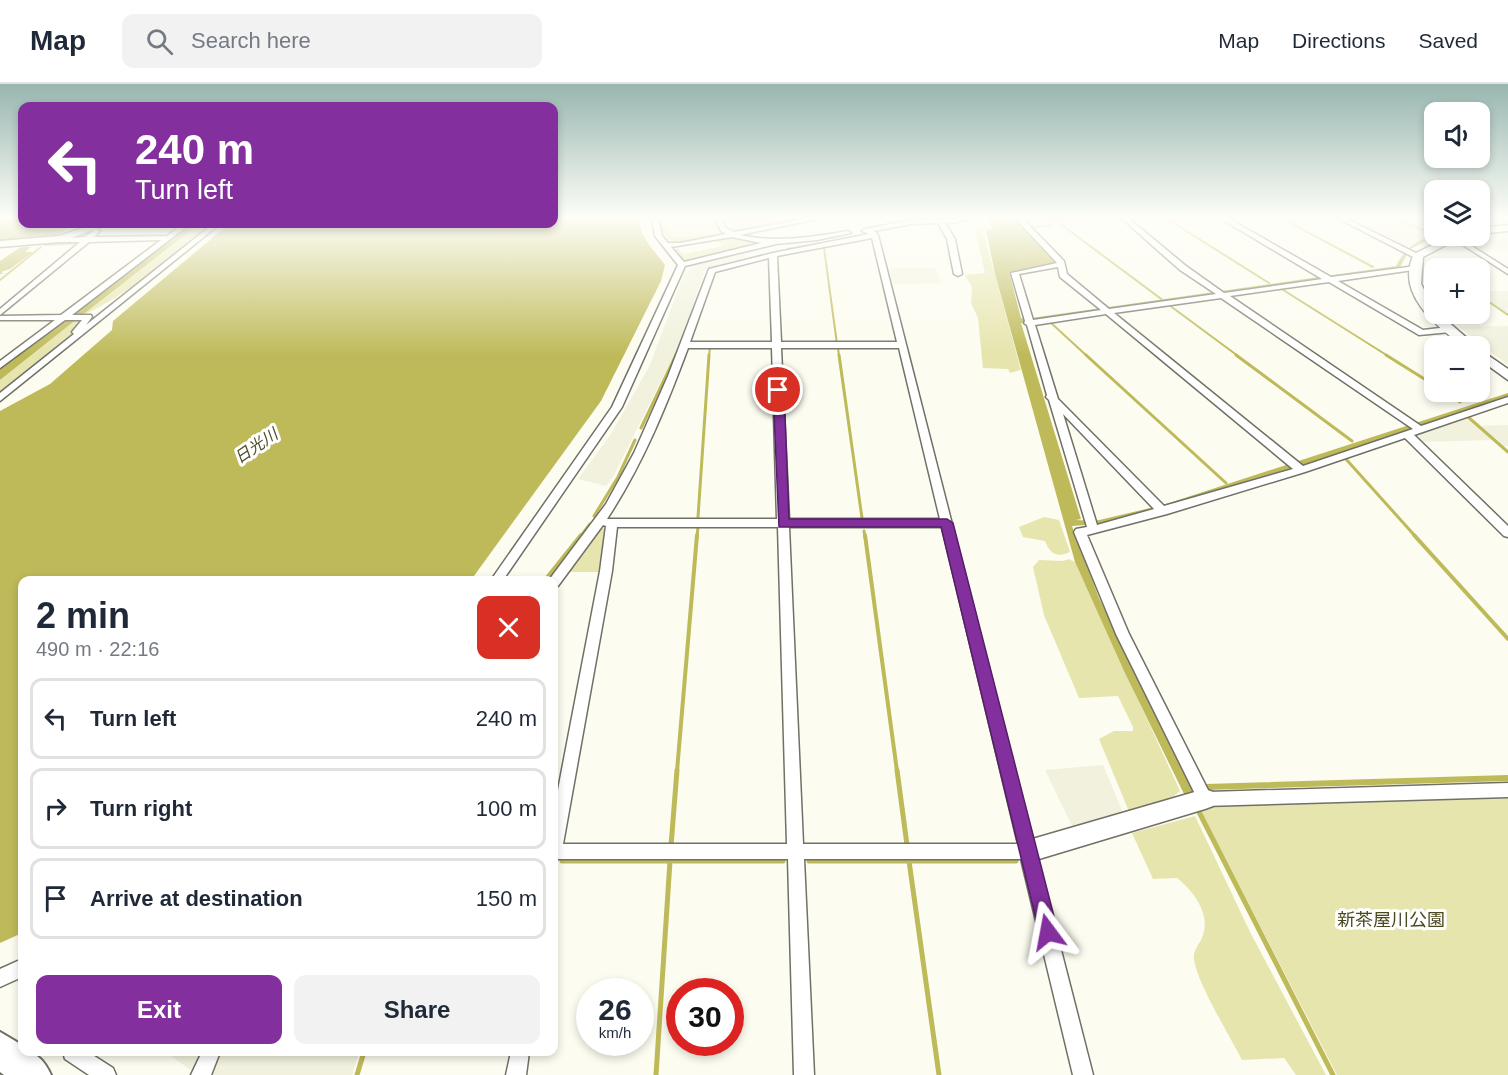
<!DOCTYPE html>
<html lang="en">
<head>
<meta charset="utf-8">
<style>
	:root { --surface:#fff; --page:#f2f2f3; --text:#1f2937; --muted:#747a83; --line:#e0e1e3; --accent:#832f9e }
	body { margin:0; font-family:Arial,"Noto Sans JP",sans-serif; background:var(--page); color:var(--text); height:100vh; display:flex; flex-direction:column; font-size:22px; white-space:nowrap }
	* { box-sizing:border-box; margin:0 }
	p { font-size:20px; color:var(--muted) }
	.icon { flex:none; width:33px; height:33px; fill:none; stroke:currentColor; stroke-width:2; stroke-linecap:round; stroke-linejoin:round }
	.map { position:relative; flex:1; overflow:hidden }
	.side { position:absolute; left:18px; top:492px; width:540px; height:480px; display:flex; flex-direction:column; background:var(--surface); border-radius:12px; box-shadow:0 3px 9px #0003 }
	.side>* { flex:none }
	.hud { position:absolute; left:18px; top:18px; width:540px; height:126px; border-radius:12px; box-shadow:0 3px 9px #0003; background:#832f9e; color:#fff; overflow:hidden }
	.controls { position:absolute; left:1424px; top:18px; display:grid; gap:12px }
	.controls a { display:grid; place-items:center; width:66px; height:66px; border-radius:12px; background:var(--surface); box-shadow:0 3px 9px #0003; font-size:30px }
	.speed { position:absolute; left:576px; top:894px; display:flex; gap:12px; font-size:30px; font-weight:700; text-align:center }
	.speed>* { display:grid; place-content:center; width:78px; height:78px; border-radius:50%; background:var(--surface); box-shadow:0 3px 9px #0003; line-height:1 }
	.speed small { font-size:15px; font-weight:400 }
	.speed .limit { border:9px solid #d22; background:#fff; color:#111 }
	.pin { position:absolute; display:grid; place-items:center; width:51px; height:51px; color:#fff; margin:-26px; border:3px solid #fff; border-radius:50%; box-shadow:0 2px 6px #0007 }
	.me { position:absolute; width:66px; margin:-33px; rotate:347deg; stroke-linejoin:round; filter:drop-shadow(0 0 4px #0008) }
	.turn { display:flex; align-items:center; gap:21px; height:126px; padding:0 18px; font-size:27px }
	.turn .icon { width:78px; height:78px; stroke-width:2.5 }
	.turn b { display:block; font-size:42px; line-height:51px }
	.round { display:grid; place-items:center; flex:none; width:63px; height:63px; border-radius:12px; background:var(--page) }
	.overview { display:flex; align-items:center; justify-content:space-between; height:102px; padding:0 18px }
	h1 { font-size:36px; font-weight:600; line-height:45px }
	.cta { display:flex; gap:12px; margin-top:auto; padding:12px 18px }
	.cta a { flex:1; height:69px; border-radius:12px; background:var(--accent); color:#fff; font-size:24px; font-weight:600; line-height:69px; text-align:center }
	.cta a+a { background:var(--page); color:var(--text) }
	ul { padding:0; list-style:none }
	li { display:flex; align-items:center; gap:18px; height:81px; margin:0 12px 9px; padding:0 6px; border:3px solid var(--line); border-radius:12px }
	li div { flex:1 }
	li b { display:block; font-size:22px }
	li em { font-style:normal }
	header { display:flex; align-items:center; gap:36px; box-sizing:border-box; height:84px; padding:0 30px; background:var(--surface); border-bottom:2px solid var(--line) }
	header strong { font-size:28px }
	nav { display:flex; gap:33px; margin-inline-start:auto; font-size:21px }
	.search { width:420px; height:54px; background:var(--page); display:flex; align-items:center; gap:15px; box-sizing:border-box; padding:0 21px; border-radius:12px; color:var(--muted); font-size:22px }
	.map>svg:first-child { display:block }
</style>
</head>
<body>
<header>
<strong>Map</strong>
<div class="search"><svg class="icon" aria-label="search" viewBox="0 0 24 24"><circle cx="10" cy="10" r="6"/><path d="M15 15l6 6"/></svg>Search here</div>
<nav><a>Map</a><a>Directions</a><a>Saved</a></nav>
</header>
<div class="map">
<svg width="1508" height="991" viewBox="0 0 1508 991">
	<rect width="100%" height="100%" fill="#fcfcf0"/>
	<path fill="#f1f1de" d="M665,133H713L714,140L723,147L676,154L670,150Z
		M1403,137L1430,150L1405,165L1360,143Z
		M1507,149L1508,167H1481L1465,156Z
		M742,169L747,173L705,185L682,255L613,393L606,402L578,395L611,350L650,281L684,190L695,181Z
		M888,184H936L941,199L893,200Z
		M1479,207H1508V230L1479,210Z
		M1508,242V281L1459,243Z
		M1466,332L1493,356L1421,358L1415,352L1417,349Z
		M1508,341V362H1503L1479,342Z
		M1103,681L1124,731L1073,744L1045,686Z
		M165,968H204L195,989Z
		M220,968H359L352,991H210Z"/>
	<path fill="#e6e5ad" d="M658,133H665L670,150L676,154L723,147L724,150C707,154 678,164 663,153Z
		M725,133H815L741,148L725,138Z
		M199,140H215C193,158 100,231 77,232L85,229Z
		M978,143L982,144L1021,286L1010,289L1008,285L983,284L978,234L971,219L972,203L965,191L985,189L975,145Z
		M728,153L761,161L683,178L674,166L677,164L684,170L723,162L716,156Z
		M77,235L82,237L63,262L0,311V296Z
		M1044,433L1059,436L1070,468C1057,474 1050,470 1045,457L1023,453L1019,443Z
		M601,444L606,445L599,488H568Z
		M1069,475L1075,478L1180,707L1168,717L1131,728L1128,725L1099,655L1114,647H1133V643L1118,612L1079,614L1044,531L1033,483L1039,476L1063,477Z
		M1508,714V991H1337L1201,727L1216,722Z
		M1195,732L1251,850L1326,991H1296L1284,974L1242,976C1230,952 1197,899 1194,875C1193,866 1199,861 1202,854C1212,830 1193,807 1177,794L1153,795L1132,749Z"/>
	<path fill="#beba59" d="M0,133H22L24,140L0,157Z
		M554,133H639C640,155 653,164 665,181L661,197L601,317L471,496H22V849L0,859V327L50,300L112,246L113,237L229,140H554Z
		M987,133H1012L1055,179L1009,188L1021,234L1024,235L1396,182C1405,164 1416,157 1434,150L1437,152L1410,165L1400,183L1021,239L1081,435L1076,436L1095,437L1163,421L1508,309V312L1295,384L1166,423L1099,440L1072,442L1099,514L1193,703L1206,700L1508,691V697L1207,706L1186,714L1125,589L1075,478L995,190L986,146L993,145Z
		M26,140H70L51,154L2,158Z
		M192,140H199L85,229L77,232V235L0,296V285Z
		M21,163H31L25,168H33L10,185L1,188L4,190H0V177Z"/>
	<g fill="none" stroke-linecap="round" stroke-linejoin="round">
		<path stroke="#beba59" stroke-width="2" d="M1164,133L1269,199
			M1279,133L1373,183
			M1395,133L1429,149
			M1055,136L1164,217
			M1030,143L1051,141L1048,137L1089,133
			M53,154L71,140
			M0,158L25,140
			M91,158H116
			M44,161L82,159
			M824,164L837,260
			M788,165L833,157
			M1432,178L1442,184
			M722,182L762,171
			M0,196L41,163
			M1280,204L1388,272
			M699,211L706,192
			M1479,211L1508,231
			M1169,221L1238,272
			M1050,238L1087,272
			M838,264L839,272
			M675,272L680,262
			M709,272L710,263"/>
		<path stroke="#beba59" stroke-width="3" d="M839,271L862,434
			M1086,271L1226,399
			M1236,271L1352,357
			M1386,271L1434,301
			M1444,308L1460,318
			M1467,332L1508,368
			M641,344L676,271
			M1345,374L1416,453
			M594,432L618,393L635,356
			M698,433L709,271
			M864,447L865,453
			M580,453L590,440
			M697,453L698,443"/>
		<path stroke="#beba59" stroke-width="4" d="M865,451L897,687
			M1414,451L1508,555
			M545,496L581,451
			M677,687L697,451"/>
		<path stroke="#beba59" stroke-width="5" d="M897,686L907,761
			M1197,724L1333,991
			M671,762L677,686
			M562,777H783
			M809,777H1016
			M909,777L939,991
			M357,991L364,968
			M656,991L670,777"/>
		<g stroke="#707066" stroke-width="3">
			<path id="street" d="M652,133H658L662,152L668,159H680L726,150L721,147L714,133H720L726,144L734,148L815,133H827L740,151C776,159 812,153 848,147L851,149L817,156L776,160L685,182L622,323L503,496H491L612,323L678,181L655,152ZM732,153L761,159L684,178L671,163Z
				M963,133H973L954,139H945L955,155L962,190L958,192L954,190L947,155L938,139L911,140L874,147L878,151L1093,991H1073L1021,775H804L814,991H794L788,775H554V727L600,487L606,442L603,441L558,502L554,503V496H549L606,420L634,369L668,292L709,185L773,169L869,150L862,147L865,145L911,136L954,135ZM872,154L897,258H781L777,172ZM769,174L772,258H690L715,188ZM688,264H772L777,435H607C642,382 666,323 688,264ZM781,264H899L940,435H789ZM617,443H778L787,760H563L612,487ZM789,443H942L1018,760H803Z
				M1014,133H1021L1064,177L1067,190L1109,225L1216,210L1180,186L1120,133H1127L1186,182L1224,209L1322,195L1218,133H1226L1331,193L1416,182L1417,184L1413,186L1338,197L1423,246L1448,243L1451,244V248L1419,251L1329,198L1230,212L1421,342L1508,313V319L1414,351L1508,442V453L1504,452L1405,354L1305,388L1167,430L1087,451L1129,550L1209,708L1508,699V713L1205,722L1200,720L1116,550L1074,448L1076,445L1087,443L1049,316L1046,313L1047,311L1027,241L1024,239L1025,237L1011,189L1057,179ZM1058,183L1060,193L1101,226L1033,236L1019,190ZM1221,214L1413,345L1303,382L1114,229ZM1106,230L1293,385L1164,422L1058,315L1035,241ZM1063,330L1154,425L1097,441Z
				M1335,133H1343L1422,172L1415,174Z
				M183,140H190L72,231H91L92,233L86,241L213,140H220L0,317V309L74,250L72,248L82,236H65L0,284V277L55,236H0V232L61,231L161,156L89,158L0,231V225L80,158H54L50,156L52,155L85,153L93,147L91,145L94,143L100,147L94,153L167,152Z
				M1452,152H1456L1508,185V190L1452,154Z
				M22,875V893L0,903V885Z
				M63,968H88L113,984L116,991H89L65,975Z
				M202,968H220L211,991H191Z
				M511,968H529L526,991H506Z"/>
		</g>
		<g stroke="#707066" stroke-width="3">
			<path id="secondary" d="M95,140H109L60,158L0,163V157L59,152Z
				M1508,141V147L1479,150V144Z
				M1450,152H1463L1423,173L1421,200L1434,224V230H1439L1476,262H1463C1435,241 1395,209 1414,170Z
				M1479,265L1508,285V296L1479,275Z
				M1205,705L1213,708L1216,715L1213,722L1205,725L1029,778L1021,775L1017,767L1021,759L1029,756Z"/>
		</g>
		<g stroke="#707066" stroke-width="4">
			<path id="highway" d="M0,948L22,961V968C38,968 45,978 51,991H4L0,988Z"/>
		</g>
		<use href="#street" fill="#fff" fill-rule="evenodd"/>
		<use href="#secondary" fill="#fff" fill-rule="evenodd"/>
		<use href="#highway" fill="#fff" fill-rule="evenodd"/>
	</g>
	<linearGradient id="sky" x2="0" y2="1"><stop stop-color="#97b6af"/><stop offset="0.49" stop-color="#fefef8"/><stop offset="1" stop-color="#fefef8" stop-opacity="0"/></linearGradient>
	<rect width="1508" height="272" fill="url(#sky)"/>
	<path fill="#832f9e" stroke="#551f67" stroke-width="1.5" d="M778,303L784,306L789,435H947L953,439L1058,848L1055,855L1048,858L1042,855L1039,848L941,443H779L773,306Z"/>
	<g text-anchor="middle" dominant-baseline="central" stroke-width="6" stroke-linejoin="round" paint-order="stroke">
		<g font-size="16" font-style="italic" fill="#4c4b22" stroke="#fff">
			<text transform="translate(256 362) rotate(-34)">日光川</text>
		</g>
		<g font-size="18" fill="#4a4920" stroke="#fff">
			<text x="1391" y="836">新茶屋川公園</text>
		</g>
	</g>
</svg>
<div class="controls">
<a><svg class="icon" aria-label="sound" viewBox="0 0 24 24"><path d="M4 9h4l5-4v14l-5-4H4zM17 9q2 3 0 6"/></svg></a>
<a><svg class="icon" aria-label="layers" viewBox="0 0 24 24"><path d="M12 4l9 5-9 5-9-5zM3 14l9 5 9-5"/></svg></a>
<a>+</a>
<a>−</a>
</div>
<div class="speed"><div>26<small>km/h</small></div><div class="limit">30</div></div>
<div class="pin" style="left:778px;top:306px;background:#d93025"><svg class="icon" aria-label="arrive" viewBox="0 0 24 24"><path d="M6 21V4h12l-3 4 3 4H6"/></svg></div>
<svg class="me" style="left:1048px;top:848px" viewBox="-20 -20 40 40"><path d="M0-17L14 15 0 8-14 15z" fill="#832f9e" stroke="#fff" stroke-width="4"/></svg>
<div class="hud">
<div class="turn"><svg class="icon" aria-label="left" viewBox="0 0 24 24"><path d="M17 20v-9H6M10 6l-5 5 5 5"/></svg><div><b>240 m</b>Turn left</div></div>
</div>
<section class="side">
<div class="overview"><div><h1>2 min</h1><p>490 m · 22:16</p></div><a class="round" style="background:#d93025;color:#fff"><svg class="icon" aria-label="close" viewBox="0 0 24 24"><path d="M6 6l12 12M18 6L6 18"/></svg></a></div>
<ul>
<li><svg class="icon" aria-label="left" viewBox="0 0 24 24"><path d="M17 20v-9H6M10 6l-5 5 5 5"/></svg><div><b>Turn left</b></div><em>240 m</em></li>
<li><svg class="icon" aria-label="right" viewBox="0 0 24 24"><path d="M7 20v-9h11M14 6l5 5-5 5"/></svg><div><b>Turn right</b></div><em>100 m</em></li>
<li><svg class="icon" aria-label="arrive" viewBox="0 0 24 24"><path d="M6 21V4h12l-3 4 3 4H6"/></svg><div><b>Arrive at destination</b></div><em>150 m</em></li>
</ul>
<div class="cta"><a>Exit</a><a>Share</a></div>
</section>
</div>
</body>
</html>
